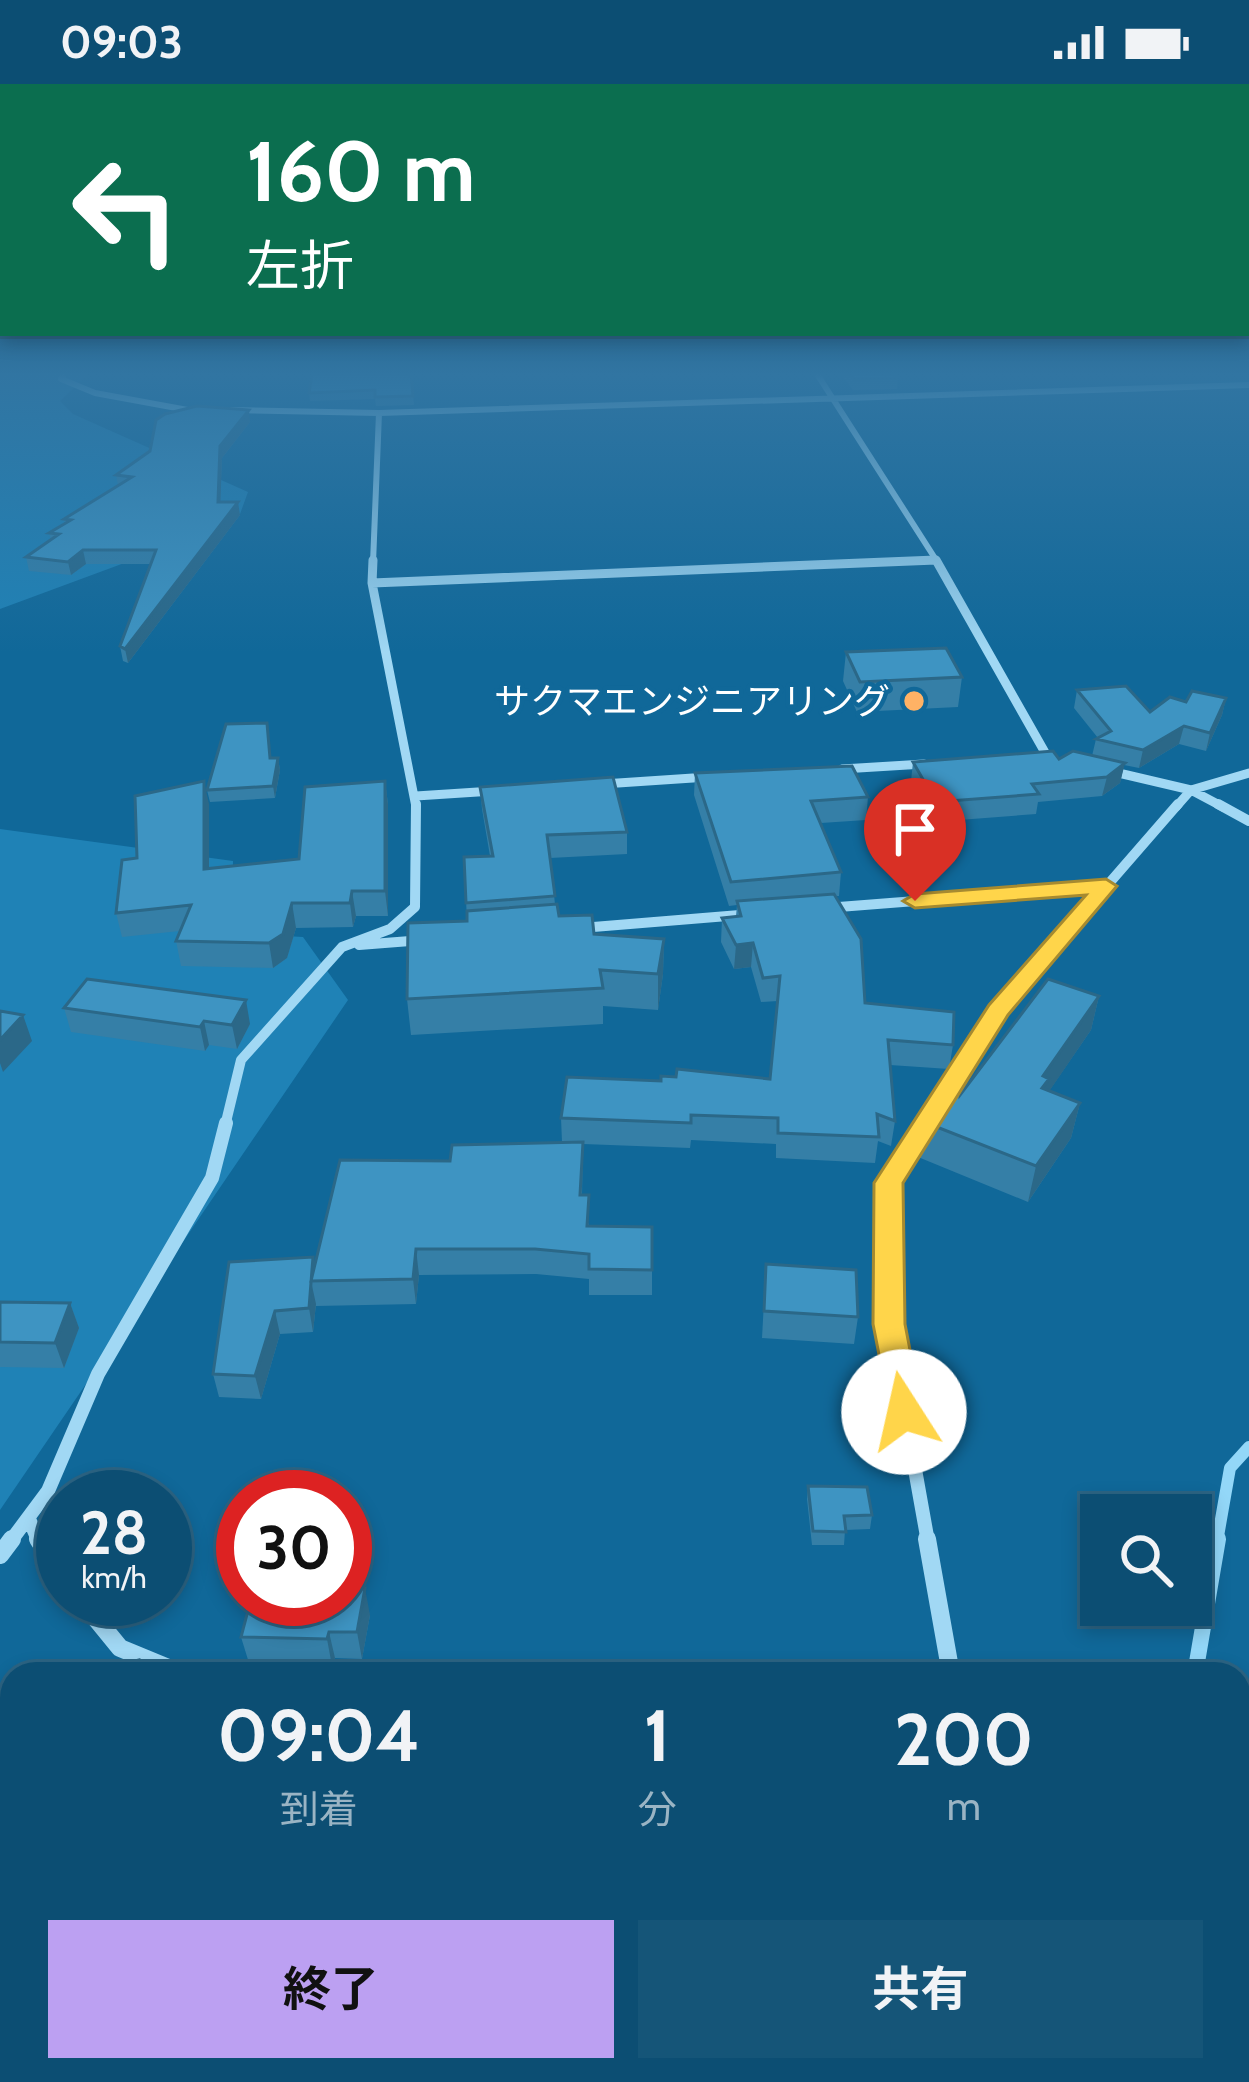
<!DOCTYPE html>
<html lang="ja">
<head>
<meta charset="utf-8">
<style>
	:root { --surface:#0c4e73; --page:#155578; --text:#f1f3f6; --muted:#9ab4c4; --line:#2c6585; --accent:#bca0f2 }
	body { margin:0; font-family:Cabin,"Noto Sans JP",sans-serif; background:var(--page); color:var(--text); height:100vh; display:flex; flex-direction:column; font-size:45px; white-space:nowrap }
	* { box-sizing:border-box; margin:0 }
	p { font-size:39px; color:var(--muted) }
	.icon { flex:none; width:66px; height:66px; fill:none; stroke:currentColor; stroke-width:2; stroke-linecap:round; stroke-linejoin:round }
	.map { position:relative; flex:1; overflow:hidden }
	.details { position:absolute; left:0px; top:1578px; width:1251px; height:420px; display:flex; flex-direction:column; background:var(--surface); border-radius:36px 36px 0 0; box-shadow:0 6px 18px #0003,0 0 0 3px var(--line) }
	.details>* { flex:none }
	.guide { position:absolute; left:0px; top:0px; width:1251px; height:252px; box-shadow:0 6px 18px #0003,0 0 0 3px var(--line); background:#0b6e4f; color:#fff; overflow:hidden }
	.fabs { position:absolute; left:1080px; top:1410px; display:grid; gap:24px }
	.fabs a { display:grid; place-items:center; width:132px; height:132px; border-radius:0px; background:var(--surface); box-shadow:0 6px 18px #0003,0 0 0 3px var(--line); font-size:60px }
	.speed { position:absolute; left:36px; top:1386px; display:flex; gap:24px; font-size:60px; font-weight:700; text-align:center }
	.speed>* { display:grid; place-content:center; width:156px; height:156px; border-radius:50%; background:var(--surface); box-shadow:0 6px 18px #0003,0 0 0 3px var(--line); line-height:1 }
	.speed small { font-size:30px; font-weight:400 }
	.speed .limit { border:18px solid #d22; background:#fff; color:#111 }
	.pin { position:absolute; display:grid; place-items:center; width:102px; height:102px; color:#fff; margin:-123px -51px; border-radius:50% 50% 50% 0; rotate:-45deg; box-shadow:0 0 12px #0007 }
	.pin .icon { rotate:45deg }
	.me { position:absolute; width:132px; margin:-66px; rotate:350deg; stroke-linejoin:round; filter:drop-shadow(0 0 9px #0008) }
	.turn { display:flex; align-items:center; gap:42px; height:252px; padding:0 48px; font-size:54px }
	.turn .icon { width:156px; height:156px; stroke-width:2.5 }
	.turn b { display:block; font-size:84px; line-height:102px }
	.eta { display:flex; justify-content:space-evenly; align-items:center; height:204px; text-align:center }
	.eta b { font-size:72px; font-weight:700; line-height:84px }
	.primary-button { display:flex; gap:24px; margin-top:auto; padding:24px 48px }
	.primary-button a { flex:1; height:138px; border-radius:0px; background:var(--accent); color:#111; font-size:48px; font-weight:700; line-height:138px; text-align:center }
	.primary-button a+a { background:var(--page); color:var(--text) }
	.status { display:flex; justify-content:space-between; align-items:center; height:84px; padding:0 60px; background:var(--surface); direction:ltr }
	.status svg { height:33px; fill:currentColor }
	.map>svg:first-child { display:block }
</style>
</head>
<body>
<div class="status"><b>09:03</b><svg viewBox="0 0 49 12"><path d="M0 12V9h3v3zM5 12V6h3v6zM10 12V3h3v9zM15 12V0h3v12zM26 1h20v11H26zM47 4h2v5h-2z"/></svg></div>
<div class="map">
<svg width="1249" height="1998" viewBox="0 0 1249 1998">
	<rect width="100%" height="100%" fill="#106899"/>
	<path fill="#1f82b6" d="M0,290H88L60,317L73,330L248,408L240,430L200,451L0,525Z
		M0,745L233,777L232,849L303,853L348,916L0,1426Z"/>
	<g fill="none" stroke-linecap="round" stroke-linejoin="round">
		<path stroke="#93d7f8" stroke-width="12" d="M1217,1458L1230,1384L1249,1363"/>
		<path stroke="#93d7f8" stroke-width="16" d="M1195,1590L1218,1455
			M1153,1998L1154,1986"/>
		<path stroke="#a1d8f4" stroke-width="6" d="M64,290L61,295L95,309L193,327
			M817,290L938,479
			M225,326L379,329L1249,301
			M373,479L379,329
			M869,479L936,476"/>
		<path stroke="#a1d8f4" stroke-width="9" d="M373,476L372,499L416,723
			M936,476L1047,672
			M372,499L936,476
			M842,685L924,680
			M1110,687L1191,706L1223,723
			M603,700L708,693
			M416,712L493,707
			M1176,723L1191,706L1249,689"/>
		<path stroke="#a1d8f4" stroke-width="10" d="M1218,720L1249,737
			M826,824L1106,802
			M581,844L752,830
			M359,861L423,856
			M225,1042L241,976L342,863L390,845L415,823L416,720
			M924,1042L998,927L1178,720"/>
		<path stroke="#a1d8f4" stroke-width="14" d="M926,1039L888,1099L889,1240L928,1458
			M29,1435L39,1458
			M10,1458L48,1407L98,1290L212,1094L226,1039"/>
		<path stroke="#a1d8f4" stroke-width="18" d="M38,1455L63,1494
			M927,1455L951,1590
			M0,1471L12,1455
			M80,1515L120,1564L183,1590
			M385,1986L390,1998
			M1013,1986L1015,1998"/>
	</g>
	<path fill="#357fa7" d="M411,290L414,321L376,322L375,315L310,317L309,309Z
		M841,290H895L898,294L897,305L853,306Z
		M250,338L222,374L220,418L240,431L128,579L123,577L120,562L151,480H86L71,491L29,487L26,473L51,456L49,449L65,439L64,435L118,401L116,391Z
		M846,568L962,593L958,623L857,628L843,597Z
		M1077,606L1150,628L1186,618L1226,614L1222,631L1206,667L1179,660L1139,684L1124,681L1120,699L1102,712L1038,718L1036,730L933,738L911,697L913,678L1059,675L1092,672L1096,655L1098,654L1074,624Z
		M271,674H278L280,686L275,714L210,718L207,706Z
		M695,689L868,713L866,736L821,739L841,788L839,812H835L865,919L953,961L949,985L890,981L895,1037L891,1062L878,1057L875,1079L776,1074V1060L691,1056L690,1064L583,1060L582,1111L589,1142L652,1186V1211H589V1195L536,1190L419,1191L416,1220L316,1222V1220L313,1248L280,1250L261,1315L219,1313L213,1290L315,1182L450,1077L562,1058L561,1034L661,997L770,995L778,917L761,918L751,883L734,885L721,858L722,834L736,832L737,821L729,822L694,711Z
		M385,697L388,720V832H356L353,843L296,844L287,874L273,884L181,882L176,857L180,847L122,853L116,829L137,774L209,720V785L299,775Z
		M480,703L627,748V770L550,774L555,820L559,832L594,850L664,855L663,890L658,926L603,922V940L411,951L407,915L467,837L464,773L490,772L482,725Z
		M1099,912L1091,946L1049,1007L1080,1019L1071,1054L1028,1118L918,1073L924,1038Z
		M64,924L250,940L237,965L209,961L205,967L71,948Z
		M766,1180L858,1233L854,1260L762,1254Z
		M0,1218L70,1219L79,1244L64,1284L0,1283Z
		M808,1402L872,1431L870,1445L845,1446L844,1461H812L807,1415Z
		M370,1531L362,1575L335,1574L332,1582L249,1579L241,1553Z"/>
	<path fill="#2b6888" d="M249,326L250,338L222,374L220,431L218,418L220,362Z
		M238,418L240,431L128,579L125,565Z
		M83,466L86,480L71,491L68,478Z
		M1226,614L1222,631L1206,667L1210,649Z
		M1184,642L1179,660L1139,684L1143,666Z
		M278,674L280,686L275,714L273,702Z
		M1125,679L1120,699L1102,712L1107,693Z
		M204,697L209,720V809L204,785Z
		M385,697L388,720V832L385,807Z
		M352,807L356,832L353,843L350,819Z
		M292,819L296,844L287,874L273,884L269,859Z
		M664,855L663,890L658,926V890Z
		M753,859L751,883L734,885L736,861Z
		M1099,912L1091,946L1046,1012L1042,1029L1043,992Z
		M246,916L250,940L237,965L232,941Z
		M23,931L32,957L3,988L0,979V956Z
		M204,937L209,961L205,967L200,943Z
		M1080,1019L1071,1054L1028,1118L1036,1082Z
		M416,1165L419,1191L416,1220L413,1195Z
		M313,1173L317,1197H311L316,1220L313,1248L309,1224Z
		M70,1219L79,1244L64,1284L55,1259Z
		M275,1227L280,1250L261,1315L255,1292Z
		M365,1504L370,1531L362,1575L357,1548Z
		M329,1548L335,1574L332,1582L327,1555Z
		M12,1773V1798L0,1802V1777Z"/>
	<path fill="#3e94c2" stroke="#2b6888" stroke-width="3" d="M312,290H411L413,312L375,313V306L309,309Z
		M850,290H895L898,294L854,295Z
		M197,322L249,326L220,362L218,418H238L125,565L120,562L156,466H83L68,478L26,473L59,450L49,449L71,436L64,435L132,393L116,391L150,367L156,336L165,330Z
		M946,564L962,593L860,598L846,568Z
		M1126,602L1150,628L1170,613L1186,618L1192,607L1226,614L1210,649L1184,642L1143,666L1096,655L1111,647L1077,606Z
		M267,639L270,674H278L273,702L207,706L226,640Z
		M1053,667L1059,675L1073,667L1125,679L1107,693L1032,700L1039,710L936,718L913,678Z
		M852,682L868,713L811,717L841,788L731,798L695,689Z
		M613,693L627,748L547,751L555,812L466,819L464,773L493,772L480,703Z
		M204,697V785L299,775L305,703L385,697V807H352L350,819H292L283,850L269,859L176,857L191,821L116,829L122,776L137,774L135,712Z
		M834,810L861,855L865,919L954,928L953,961L888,956L895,1037L877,1030L879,1053L778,1049V1034L691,1031V1039L561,1034L567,993L661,997V992L676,993L677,985L770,995L780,892L763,894L753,859L736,861L722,834L741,832L737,817Z
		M557,820L559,832L592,831L594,850L664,855L658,890L600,886L603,904L407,915L408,839L467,837V827Z
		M87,895L246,916L232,941L204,937L200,943L64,924Z
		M1048,895L1099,912L1043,992L1049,995L1042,1004L1080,1019L1036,1082L924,1038L960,991V1011Z
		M0,927L23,931L0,956Z
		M583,1058L580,1111H589L587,1142L652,1143V1186L589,1185V1170L535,1165H416L413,1195L311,1197L340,1076L450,1077L452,1061Z
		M313,1173L309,1224L275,1227L255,1292L213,1290L229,1178Z
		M766,1180L856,1186L858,1233L764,1227Z
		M0,1218L70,1219L55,1259L0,1258Z
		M808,1402L867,1403L872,1431L844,1432L846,1448L813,1447Z
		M345,1504H365L357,1548H329L327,1555L241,1553L251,1515H345Z
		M139,1576L140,1590H86Z
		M12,1668V1773L0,1777V1673Z"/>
	<linearGradient id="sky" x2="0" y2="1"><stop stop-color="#093954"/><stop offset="0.51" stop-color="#3175a2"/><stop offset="1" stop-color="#3175a2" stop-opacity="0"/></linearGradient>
	<rect width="1249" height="569" fill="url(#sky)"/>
	<path fill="#ffd54a" stroke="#a68a30" stroke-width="3" d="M1106,795L1117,802L1008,931L903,1099L905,1240L922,1328L917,1337H892L873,1240L874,1099L989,921L1086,811L915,824L903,817L915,810Z"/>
	<circle fill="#ffb265" stroke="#106899" stroke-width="4.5" cx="914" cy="617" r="12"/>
	<g text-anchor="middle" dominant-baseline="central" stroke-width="9" stroke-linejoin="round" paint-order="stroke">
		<g font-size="36" fill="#fff" stroke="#106899" text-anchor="end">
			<text x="890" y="617">サクマエンジニアリング</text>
		</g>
	</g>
</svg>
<div class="fabs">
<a><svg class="icon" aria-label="search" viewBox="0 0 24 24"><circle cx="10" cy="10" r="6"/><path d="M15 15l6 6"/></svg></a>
</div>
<div class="speed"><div>28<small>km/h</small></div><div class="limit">30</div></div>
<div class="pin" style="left:915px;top:817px;background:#d93025"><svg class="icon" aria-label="arrive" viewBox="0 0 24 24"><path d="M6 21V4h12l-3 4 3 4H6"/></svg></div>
<svg class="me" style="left:904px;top:1328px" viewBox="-20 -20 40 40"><circle r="19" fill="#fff"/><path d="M0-13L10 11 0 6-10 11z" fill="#ffd54a"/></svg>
<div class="guide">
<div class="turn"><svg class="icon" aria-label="left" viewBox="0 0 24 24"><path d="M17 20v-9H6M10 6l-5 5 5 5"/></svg><div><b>160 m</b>左折</div></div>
</div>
<section class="details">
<div class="eta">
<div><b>09:04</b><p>到着</p></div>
<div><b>1</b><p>分</p></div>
<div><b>200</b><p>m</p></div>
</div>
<div class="primary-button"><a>終了</a><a>共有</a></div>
</section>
</div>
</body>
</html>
